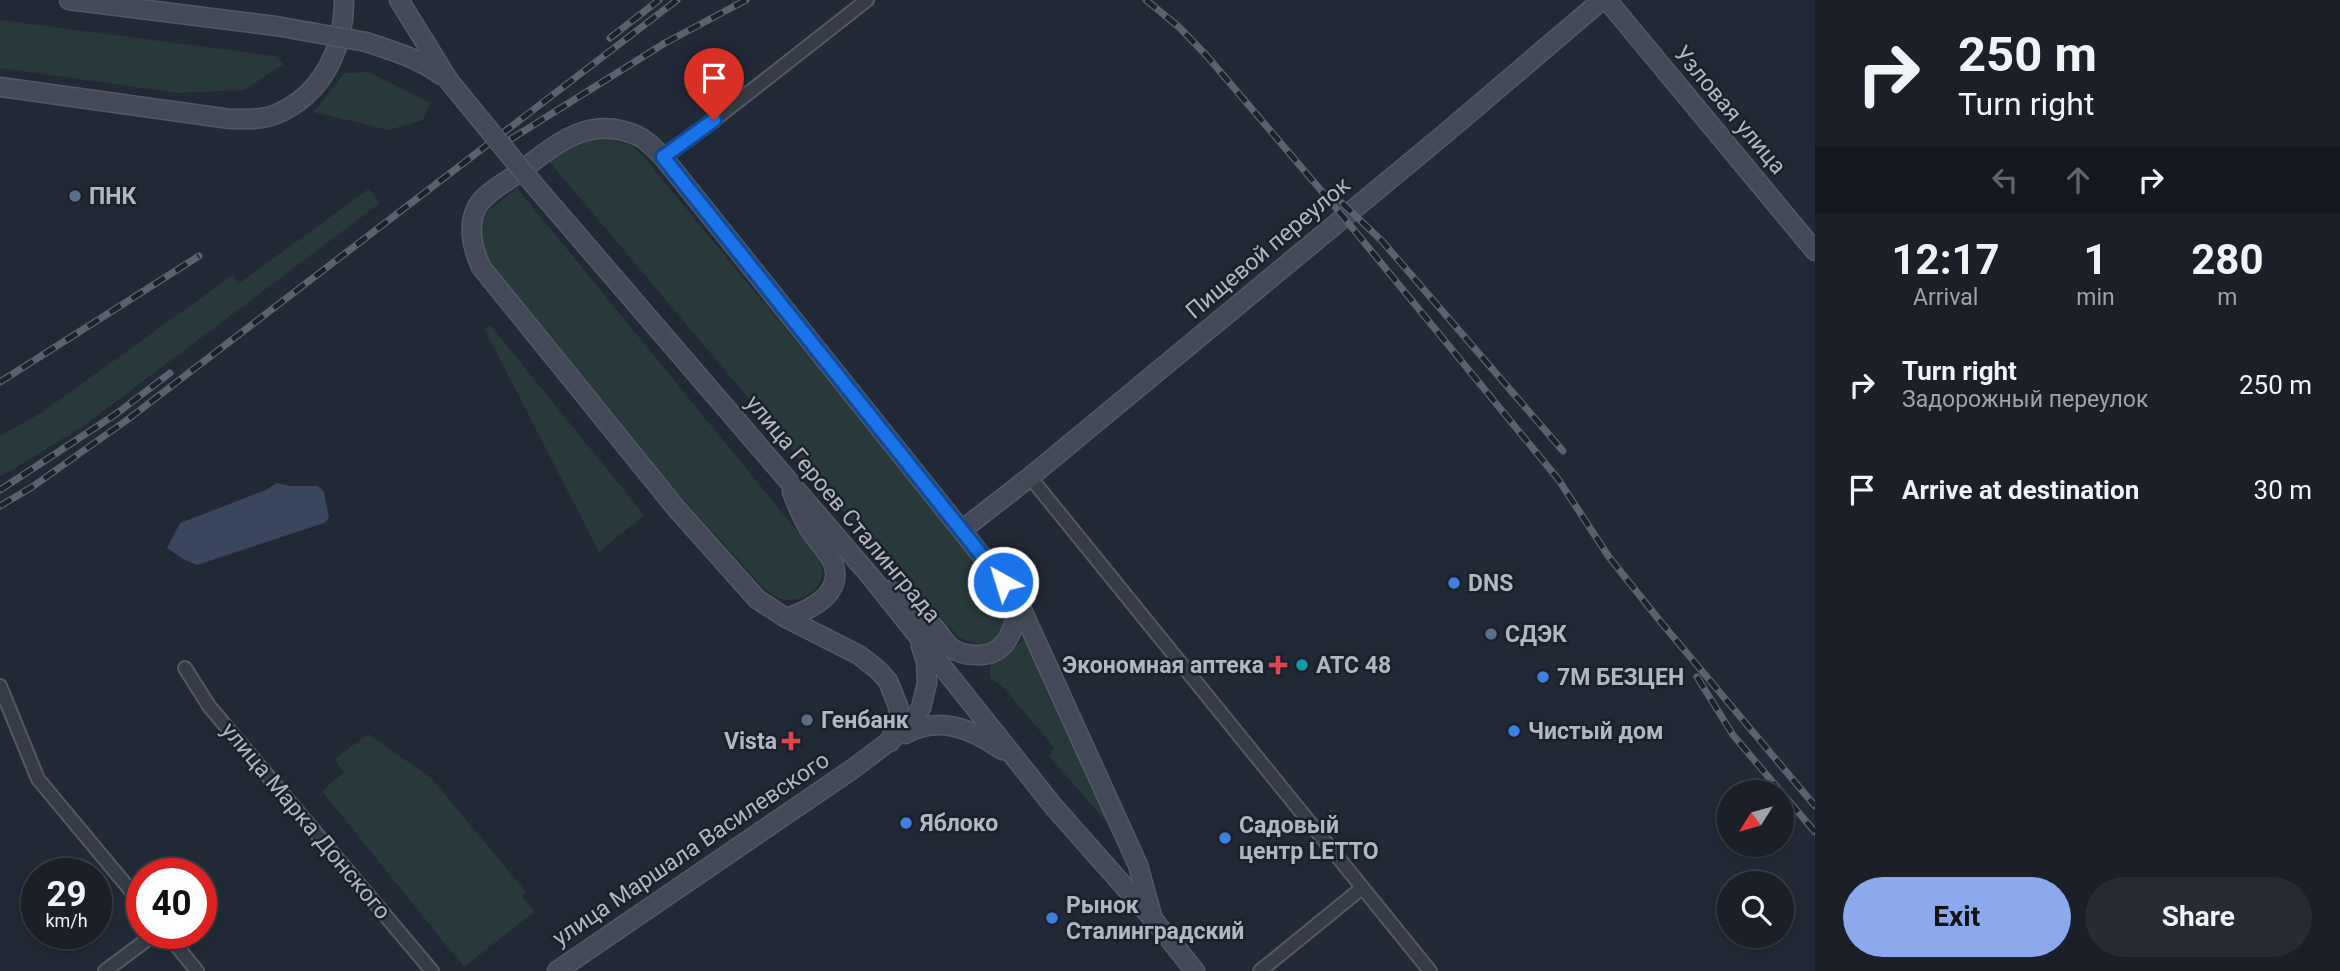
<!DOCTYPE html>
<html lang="en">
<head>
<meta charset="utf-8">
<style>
	:root { --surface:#1a1f28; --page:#272c34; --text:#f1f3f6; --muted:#9fa2a8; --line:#383d45; --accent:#8baaed }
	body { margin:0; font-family:Roboto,sans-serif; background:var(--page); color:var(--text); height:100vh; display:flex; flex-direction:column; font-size:26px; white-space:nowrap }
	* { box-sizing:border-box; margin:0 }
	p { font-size:23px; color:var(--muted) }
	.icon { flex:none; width:38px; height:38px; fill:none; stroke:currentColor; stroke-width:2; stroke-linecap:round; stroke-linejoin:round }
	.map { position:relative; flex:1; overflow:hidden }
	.drawer { display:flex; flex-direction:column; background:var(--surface); width:525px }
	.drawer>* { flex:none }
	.hud { background:#1a1f28; color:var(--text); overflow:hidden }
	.needle { width:46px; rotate:233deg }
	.buttons { position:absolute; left:1717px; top:780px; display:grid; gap:14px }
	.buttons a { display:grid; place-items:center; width:77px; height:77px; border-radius:50%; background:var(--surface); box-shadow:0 2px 5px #0004,0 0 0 2px var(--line); font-size:35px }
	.speed { position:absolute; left:21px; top:858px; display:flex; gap:14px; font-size:35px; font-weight:700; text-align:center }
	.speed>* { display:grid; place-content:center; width:91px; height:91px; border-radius:50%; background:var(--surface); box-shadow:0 2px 5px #0004,0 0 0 2px var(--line); line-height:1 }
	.speed small { font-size:18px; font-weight:400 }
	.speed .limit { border:10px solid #d22; background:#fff; color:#111 }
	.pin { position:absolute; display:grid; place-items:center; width:60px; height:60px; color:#fff; margin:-72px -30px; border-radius:50% 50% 50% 0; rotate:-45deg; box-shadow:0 0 7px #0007 }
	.pin .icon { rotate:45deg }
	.me { position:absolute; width:77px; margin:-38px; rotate:321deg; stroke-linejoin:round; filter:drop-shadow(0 0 5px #0008) }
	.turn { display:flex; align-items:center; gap:24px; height:147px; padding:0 28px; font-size:32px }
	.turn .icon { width:91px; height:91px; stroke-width:2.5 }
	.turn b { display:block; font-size:49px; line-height:60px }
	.lanes { display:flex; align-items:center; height:66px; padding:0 28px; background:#0003; justify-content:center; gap:35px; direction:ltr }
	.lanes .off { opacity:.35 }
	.eta { display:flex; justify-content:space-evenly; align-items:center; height:119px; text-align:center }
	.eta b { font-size:42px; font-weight:700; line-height:49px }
	.cta { display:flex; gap:14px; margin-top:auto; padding:14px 28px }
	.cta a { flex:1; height:80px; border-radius:42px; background:var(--accent); color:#111; font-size:28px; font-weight:700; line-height:80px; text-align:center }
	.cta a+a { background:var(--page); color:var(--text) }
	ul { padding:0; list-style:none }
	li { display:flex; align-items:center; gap:21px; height:105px; padding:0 28px }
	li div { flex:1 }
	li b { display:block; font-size:26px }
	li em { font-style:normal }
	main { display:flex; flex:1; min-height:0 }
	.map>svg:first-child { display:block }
</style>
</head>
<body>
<main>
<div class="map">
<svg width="1815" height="971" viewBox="0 0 1815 971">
	<rect width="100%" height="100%" fill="#222936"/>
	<path fill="#28393b" d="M0,20L275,56L284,64L244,90L177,93L0,68Z
		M369,72L430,103L423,120L389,130L314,112L344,73Z
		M600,137L631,145L642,155L821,372L1003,599C1009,636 998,657 959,637L868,540L548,160L572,145Z
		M517,188L816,554C820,563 824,569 821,579C817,594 797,603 782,599C764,594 748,569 735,556C646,462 566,358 483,259L480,225L487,212Z
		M369,189L380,203L82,427L0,477V436L41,413L233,275L238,284Z
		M491,326L644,515L599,552L484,328Z
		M1027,635L1111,827L1049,756L1054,747L1002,686L990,678C990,657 993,661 1009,652C1016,648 1021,641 1027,635Z
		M368,734L431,778L526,892L522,896L534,912L464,967L322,791L344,772L335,759Z"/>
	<path fill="#39465e" d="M277,483L290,486H318L324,492L329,518L324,523L197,565L183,559L167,548L180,523L266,490Z"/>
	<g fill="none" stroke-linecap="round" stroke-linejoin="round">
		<g stroke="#535964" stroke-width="16">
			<path id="street" d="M663,157L714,120L867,0
				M1030,477L1430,971
				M185,668L209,706L432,971
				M0,686L38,779L142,904
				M166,933L197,971
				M105,971L156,933
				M1260,971L1362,888"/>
		</g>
		<g stroke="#535964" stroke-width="21">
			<path id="secondary" d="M69,0L276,26
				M399,0L449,81
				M1607,0L1815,251
				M366,42C393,51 418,58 441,75
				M0,87L230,119C245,119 261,120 274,115C322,96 344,49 344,0
				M530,180L871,577L1054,807L1153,919L1195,971
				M962,530L1030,477L1441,137L1602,0
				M890,590C905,602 920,612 933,626C939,632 944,641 950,647C958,653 967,655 976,655C1008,657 1016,626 1018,601
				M786,618C808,611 845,594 833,563C827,550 815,539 808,527C801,516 797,504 792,492
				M905,734C940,715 972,729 1002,750
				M890,742L899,716L898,706L888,681L878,670L859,655L786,618L757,599L676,508L481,267C473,249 467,228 476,209C482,195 504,183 517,174C554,146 588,113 638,136C647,140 656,150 663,157L1018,601L1138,865L1153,919
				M557,971L854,768L908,727L921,708L927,683L926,662L921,646"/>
		</g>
		<use href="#street" stroke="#363b46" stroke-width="12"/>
		<use href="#secondary" stroke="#444a59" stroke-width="18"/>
		<g stroke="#5a616f" stroke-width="7">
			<path id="rail" d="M1146,0L1179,27L1206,55L1336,208L1558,479L1609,557L1660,621L1815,806
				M610,38L659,0
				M511,139L665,43L746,0
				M1342,203L1382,241L1563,451
				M0,382L199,256
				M0,490L116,414L170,373
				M0,506L32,487L127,420L677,0
				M1697,677L1733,735L1815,832"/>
		</g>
		<use href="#rail" stroke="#1b202b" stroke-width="4.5" stroke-dasharray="13" stroke-linecap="butt"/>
		<g stroke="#535964" stroke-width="21" stroke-linecap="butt">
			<path id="secondary-bridge" d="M276,26L366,42
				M449,81L530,180"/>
		</g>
		<use href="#secondary-bridge" stroke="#444a59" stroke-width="18"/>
	</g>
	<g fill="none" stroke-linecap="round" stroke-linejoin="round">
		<g stroke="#114b97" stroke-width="18">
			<path id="route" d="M714,120L663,157L1003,582"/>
		</g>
		<use href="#route" stroke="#1a73e8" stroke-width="12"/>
	</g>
	<g fill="#5c6f8a" stroke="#1b202b" stroke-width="2.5">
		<circle cx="75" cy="196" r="7"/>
		<circle cx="1491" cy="634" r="7"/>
		<circle cx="807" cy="720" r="7"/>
	</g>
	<g fill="#3f7fe0" stroke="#1b202b" stroke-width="2.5">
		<circle cx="1454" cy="583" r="7"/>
		<circle cx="1543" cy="677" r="7"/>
		<circle cx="1514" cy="731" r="7"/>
		<circle cx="906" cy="823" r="7"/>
		<circle cx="1225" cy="838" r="7"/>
		<circle cx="1052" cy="918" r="7"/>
	</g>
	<g fill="#e0444e" stroke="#1b202b" stroke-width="2.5">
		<path d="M1274.5 654.5h7v7h7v7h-7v7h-7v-7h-7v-7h7z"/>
		<path d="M787.5 730.5h7v7h7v7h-7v7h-7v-7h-7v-7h7z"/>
	</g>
	<circle fill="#0f9aa8" stroke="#1b202b" stroke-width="2.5" cx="1302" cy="665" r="7"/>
	<g text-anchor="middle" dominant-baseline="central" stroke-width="5" stroke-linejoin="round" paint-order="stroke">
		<g font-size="23" fill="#b0b6c3" stroke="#1b202b">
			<text transform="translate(1730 110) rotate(50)">Узловая улица</text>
			<text transform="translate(1268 248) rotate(-40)">Пищевой переулок</text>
			<text transform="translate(843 509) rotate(50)">улица Героев Сталинграда</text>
			<text transform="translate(306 821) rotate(50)">улица Марка Донского</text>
			<text transform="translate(691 849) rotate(-34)">улица Маршала Василевского</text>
		</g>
		<g font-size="23" font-weight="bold" fill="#b0b6c3" stroke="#1b202b" text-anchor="start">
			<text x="89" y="196">ПНК</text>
			<text x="1468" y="583">DNS</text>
			<text x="1505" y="634">СДЭК</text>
			<text x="1264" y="665" text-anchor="end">Экономная аптека</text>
			<text x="1316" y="665">АТС 48</text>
			<text x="1557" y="677">7М БЕЗЦЕН</text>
			<text x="821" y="720">Генбанк</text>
			<text x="1528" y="731">Чистый дом</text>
			<text x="777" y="741" text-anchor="end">Vista</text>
			<text x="920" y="823">Яблоко</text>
			<text x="1239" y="825">Садовый<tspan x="1239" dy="26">центр LETTO</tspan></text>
			<text x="1066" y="905">Рынок<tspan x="1066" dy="26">Сталинградский</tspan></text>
		</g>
	</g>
</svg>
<div class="buttons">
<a><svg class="needle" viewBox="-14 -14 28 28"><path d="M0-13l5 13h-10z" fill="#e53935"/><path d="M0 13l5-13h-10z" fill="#9fa2a8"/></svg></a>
<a><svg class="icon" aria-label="search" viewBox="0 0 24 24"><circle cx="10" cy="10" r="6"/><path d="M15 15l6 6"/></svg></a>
</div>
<div class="speed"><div>29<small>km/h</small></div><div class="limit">40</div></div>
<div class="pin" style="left:714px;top:120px;background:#d93025"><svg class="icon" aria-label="arrive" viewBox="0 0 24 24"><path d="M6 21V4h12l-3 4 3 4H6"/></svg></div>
<svg class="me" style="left:1003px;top:582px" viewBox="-20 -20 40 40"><circle r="17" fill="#1a73e8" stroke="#fff" stroke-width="3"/><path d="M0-11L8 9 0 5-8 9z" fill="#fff"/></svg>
</div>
<section class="drawer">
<div class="hud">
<div class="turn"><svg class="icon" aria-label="right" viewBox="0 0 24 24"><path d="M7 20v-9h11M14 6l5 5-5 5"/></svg><div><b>250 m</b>Turn right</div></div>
<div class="lanes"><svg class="icon off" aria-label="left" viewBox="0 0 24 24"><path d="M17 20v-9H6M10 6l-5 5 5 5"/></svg><svg class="icon off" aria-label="ahead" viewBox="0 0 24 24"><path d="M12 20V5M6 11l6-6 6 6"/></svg><svg class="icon" aria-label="right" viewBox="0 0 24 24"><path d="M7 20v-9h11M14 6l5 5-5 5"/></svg></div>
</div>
<div class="eta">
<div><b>12:17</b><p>Arrival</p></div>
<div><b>1</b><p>min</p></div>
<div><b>280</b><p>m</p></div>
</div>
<ul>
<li><svg class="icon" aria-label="right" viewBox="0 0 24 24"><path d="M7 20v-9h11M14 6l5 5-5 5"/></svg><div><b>Turn right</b><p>Задорожный переулок</p></div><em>250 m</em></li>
<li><svg class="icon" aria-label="arrive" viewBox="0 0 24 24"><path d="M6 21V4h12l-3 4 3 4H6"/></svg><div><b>Arrive at destination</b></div><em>30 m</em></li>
</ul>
<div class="cta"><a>Exit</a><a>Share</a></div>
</section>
</main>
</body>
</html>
